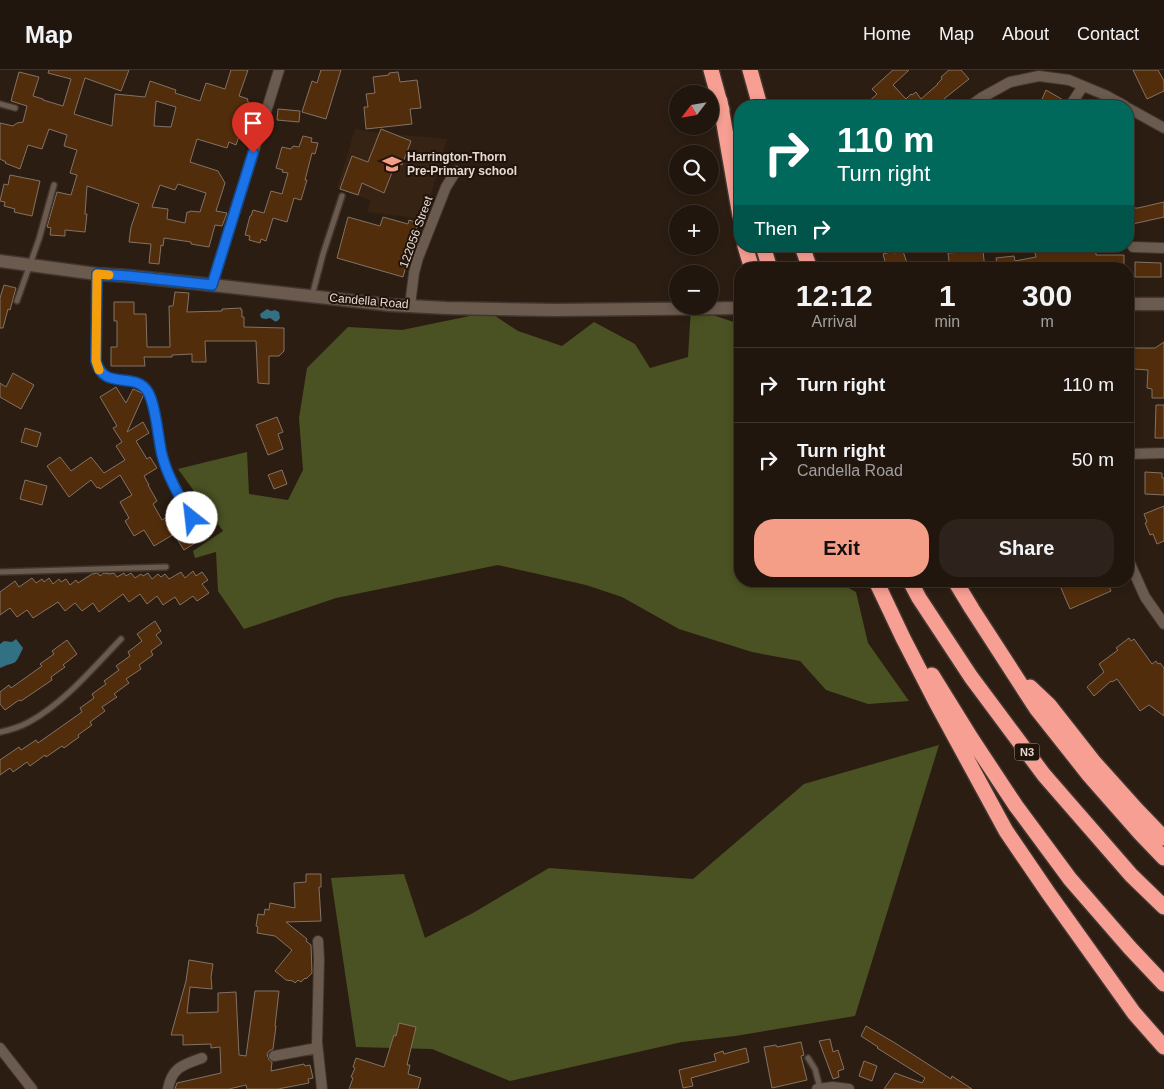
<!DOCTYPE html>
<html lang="en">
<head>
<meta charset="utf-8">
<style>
	:root { --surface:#20160e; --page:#2d231c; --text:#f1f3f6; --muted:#a29f9e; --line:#3d352e; --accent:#f49e88 }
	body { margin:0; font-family:Arial,sans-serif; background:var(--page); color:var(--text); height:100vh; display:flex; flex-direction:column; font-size:19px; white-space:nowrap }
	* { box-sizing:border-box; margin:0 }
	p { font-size:16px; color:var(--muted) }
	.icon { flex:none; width:28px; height:28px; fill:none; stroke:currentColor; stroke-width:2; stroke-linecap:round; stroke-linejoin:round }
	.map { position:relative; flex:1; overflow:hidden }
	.panel { position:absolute; left:734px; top:192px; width:400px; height:325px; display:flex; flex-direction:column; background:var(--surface); border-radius:20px; box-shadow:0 2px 8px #0003,0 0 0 1px var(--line) }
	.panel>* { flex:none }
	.guide { position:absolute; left:734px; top:30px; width:400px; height:152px; border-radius:20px; box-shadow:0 2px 8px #0003,0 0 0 1px var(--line); background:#00695c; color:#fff; overflow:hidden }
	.needle { width:32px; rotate:239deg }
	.buttons { position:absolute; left:669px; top:15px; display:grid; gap:10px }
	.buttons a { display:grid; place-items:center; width:50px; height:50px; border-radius:50%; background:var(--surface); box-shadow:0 2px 8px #0003,0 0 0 1px var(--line); font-size:25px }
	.pin { position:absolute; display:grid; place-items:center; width:42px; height:42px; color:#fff; margin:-51px -21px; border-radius:50% 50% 50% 0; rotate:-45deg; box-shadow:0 0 5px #0007 }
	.pin .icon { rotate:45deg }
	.me { position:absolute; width:55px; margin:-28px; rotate:331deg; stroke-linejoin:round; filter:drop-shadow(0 0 4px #0008) }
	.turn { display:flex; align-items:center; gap:18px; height:105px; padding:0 20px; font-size:22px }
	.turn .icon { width:65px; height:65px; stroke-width:2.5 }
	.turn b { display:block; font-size:35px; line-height:42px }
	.then { display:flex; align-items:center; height:48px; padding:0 20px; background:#0003; gap:10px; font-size:19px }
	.eta { display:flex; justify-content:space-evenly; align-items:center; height:85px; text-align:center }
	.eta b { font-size:30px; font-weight:800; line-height:35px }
	.action { display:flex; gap:10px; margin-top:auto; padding:10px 20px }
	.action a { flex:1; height:58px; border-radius:20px; background:var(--accent); color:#111; font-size:20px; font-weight:800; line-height:58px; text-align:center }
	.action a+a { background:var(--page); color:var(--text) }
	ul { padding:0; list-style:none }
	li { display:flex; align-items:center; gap:15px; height:75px; padding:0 20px; border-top:1px solid var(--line) }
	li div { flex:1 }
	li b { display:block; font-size:19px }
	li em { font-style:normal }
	header { display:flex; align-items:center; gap:30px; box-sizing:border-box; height:70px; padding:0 25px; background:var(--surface); border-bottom:1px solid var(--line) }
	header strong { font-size:24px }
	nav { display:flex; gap:28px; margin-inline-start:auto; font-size:18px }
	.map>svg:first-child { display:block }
</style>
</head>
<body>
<header>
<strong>Map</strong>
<nav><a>Home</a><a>Map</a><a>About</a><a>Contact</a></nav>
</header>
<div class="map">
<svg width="1164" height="1019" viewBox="0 0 1164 1019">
	<rect width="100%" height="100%" fill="#2b1d12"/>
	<path fill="#362314" d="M355,59L371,62L447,69L424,149L367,142L371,130L337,119Z"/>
	<path fill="#4a5223" d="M691,238L740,254V511H836L856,522L868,573L909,631L868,634L826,620L800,591L752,582L679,559L622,527L586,515L498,495L336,528L244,559L218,521L216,482L195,488L193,481L223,461L178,399L247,382L249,424L288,430L303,400L299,348L307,298L348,257L402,260L489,242L518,261L562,276L594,252L635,274L650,298L688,287Z
		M939,675L855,946L735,966L682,972L510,1011L432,979L356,977L331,808L404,804L425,868L473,843L549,798L693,809L804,714Z"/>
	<path fill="#327084" d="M267,239L271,241L275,240L279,242L280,248C276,254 275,251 270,248L266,249L261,248L260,244Z
		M16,569L23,578C14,597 18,590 0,598V574L4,571L12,572Z"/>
	<path fill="#522d0b" stroke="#837265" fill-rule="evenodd" d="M49,0H129L121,21L85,8L74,44L112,56L115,24L145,27L150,11L176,20L175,23L200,31L206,13L225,19L231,0H248L239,26L248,29L247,31L249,32L245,44L250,46L247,55L243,54L236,75L229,72L227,78L197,69L190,92L218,101L225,113L216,141L227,143L222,156L215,155L209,177L191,174V172L164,168L163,176L161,175L159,194L149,193L151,174L129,172L131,157L139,134L87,116L85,144H87L85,162L65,160V166L50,165L51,158L47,157L57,122L71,125L77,105L70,103L77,80L64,76L67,65L49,59L42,79L28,75L20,99L5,93L6,92L0,89V53L13,56L17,53L23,52L27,36L11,31L19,2L39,7L33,26L43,29V30L63,36L71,9L48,3ZM156,31L176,37L171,57L154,56ZM178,114L206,123L200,142L190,141V142H187L185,153L167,149L168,139L152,137L160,115L175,120Z
		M321,0H341L326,49L302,42L312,11L317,13Z
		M893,0H909L893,15L906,29L911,24L912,25L916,22L921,29L938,14H937L942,9L941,7L949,0H961L969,9L935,36H864L877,24L872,19Z
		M1133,0H1158L1164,11V21L1147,29Z
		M398,2L400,12L417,10L421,38L410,39L412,54L366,59L364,37H368L366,24L375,23L373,7L389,5V3Z
		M1046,20L1065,31L1063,36H1039Z
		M278,39L300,41L299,52L277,50Z
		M381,59L411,71L402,95L396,92L384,123L362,113L358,125L340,119L352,86L368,92Z
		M303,66L312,68L311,72L318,73L315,84L312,83L305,110H307L301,130L294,128L287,152L273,148L266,171L261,169L260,173L249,170L250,166L245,165L250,146H251L253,140L264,143L271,121L282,124L288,103L282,102L283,100L276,98L282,77L291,79L293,76L299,77Z
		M10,105L40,111L32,146L14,142L15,139L4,136L5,132L0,131L4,114L8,115Z
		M1164,132V147L1128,155V138H1138Z
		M348,147L380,156L383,147L408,154L409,150L418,153L403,207L337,188Z
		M1033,176H1096V185H1124V199H998L996,188L1014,186L1015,191L1036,187Z
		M894,181V183L903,181L907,193L887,199L883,184Z
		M983,181L985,199H950L948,183Z
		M1135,192L1161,193V207H1135Z
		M4,215L16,218L10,240L8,239L3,258H0V228Z
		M175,222L189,223L187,242L222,241V239L241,238V240H242V247H244V257L284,258V281L279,286H269V314L258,313L256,271H205L206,292H192V284L172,285V287H144L145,296H111V277H117V251H114V232H134V244H146L147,277H170L169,236H173Z
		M1164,272V328H1152V319L1147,318L1148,300L1133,299L1134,278H1155Z
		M13,303L34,315L21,339L0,327V313L6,317Z
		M116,317L126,333L133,319L144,324L127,362L143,352L149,363L136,371L147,389L150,387L157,398L144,406L149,415H148L157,431L153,434L162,450L172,444L182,459L190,455L193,460L205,453L211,463L184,480L174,464L154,476L144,460L134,466L125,451L129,448L120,432L132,425L120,405L100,419L99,417L97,418L91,410L69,427L47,396L60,387L71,401L91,387L104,403L125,390L116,376L122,372L113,358L117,356L100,327Z
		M1156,335H1164V368H1155Z
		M277,347L283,362L278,364L283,379L268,385L256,355Z
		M25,358L41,363L37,377L21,372Z
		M282,400L287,414L274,419L268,405Z
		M1145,402L1162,403V408H1164V425L1145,424Z
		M25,410L47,416L42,435L20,429Z
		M1164,436V471L1157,474L1153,464L1150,465L1145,453L1147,452L1144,444Z
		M193,501L196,506L202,502L208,510L202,514L209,523L197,531L193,526L180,535L175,527L163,535L157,526L147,534L140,524L129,532L123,524L99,542L93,533L82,541L75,533L65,541L58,532L33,548L27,540L17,547L10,538L0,545V522L15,511L19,517L32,508L36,513L42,509L44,512L49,508L53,514L59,509L61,512L66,509L70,515L76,510L78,513L92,504L98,503L100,506L104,503L110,504L114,503L117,507L124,503L126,506L131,503L135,508L141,504L143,506L148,503L152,509L158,504L161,507L165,504L169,509L181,502L185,508Z
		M1077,511H1107L1111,521L1070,539L1061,518Z
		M155,551L161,561L156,565L162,573L151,581L153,585L139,595L141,599L126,609L129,613L114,624L117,627L102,637L105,641L90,652L92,655L78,665L79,667L64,678L62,676L46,687L45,685L30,696L27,692L13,702L10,698L0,705V690L19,677L21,680L36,670L38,673L82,642L80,638L94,628L92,624L106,614L104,611L119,600L116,596L130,586L128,582L142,571L137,564Z
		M1129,568L1131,571L1134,569L1152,594L1156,591L1158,594L1160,593L1164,598V646L1149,635L1140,641L1117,609L1112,612L1111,611L1094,626L1087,617L1104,602L1099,594L1118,580L1116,578Z
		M67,570L77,584L63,595L65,597L51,607L52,610L21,631L19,630L5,640L0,634V622L9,615L11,618L42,596L40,594L54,584L52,581Z
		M306,804H321V817H319L321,851L286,852L307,869L306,871L311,875L312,903L306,909L305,908L301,912L298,910L295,913L293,911L286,910L275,901L292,880L275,866L257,863L258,857L256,856L258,844L264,845L265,839L269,840L270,833L295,838L294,813L306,812Z
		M189,890L213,894L211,907L212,919L190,917L187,943L218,942V923L236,922L239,985L246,986L255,921H279L275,956H276L273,979L269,981L267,984L269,990L272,992L271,1001L304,994L305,996L310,995L313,1008L308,1009L309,1013L278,1019H247L246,1015L229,1019H175L177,1013L221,1003L220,977L211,978V974L183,975V965H171L186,911Z
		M399,953L416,957L407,995H410L408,1004L421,1008L418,1019H349L353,1008L351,1007L355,998L353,997L356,988L384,997L394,965L396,966Z
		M866,956L895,973L951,1009L952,1006L972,1019H884L895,1003L922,1013L925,1008L877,978L878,977L861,966Z
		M830,969L833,982L838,980L844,999L838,1001L839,1007L833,1009L819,971Z
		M801,972L804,985L801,986L807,1010L772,1018L764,977L776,975L777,977Z
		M746,978L749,992L691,1008L693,1016L683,1018L679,1000L716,991L714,984L723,981L724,984Z
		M864,991L877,996L872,1011L859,1006Z"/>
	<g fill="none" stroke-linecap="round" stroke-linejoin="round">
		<g stroke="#41362f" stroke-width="8">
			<path id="lane" d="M0,34L15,38
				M97,204L96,291C104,322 135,300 148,322C156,336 158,368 162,385C168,408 180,427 192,448
				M312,226L323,184L342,126
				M17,231L39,169L54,115
				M0,502L166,497
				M0,662C10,660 20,657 29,652C64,633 93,598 121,569
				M808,988L815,999L820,1018"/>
		</g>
		<g stroke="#41362f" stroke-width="12">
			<path id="street" d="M970,36L981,28L1010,12L1039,6L1069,10L1105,25L1125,36
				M1070,36L1083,16
				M1128,38L1164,58
				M1133,177L1164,178
				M212,215L279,0
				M410,235L414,203L418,188L446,117L456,101
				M1128,384L1164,383
				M1128,489L1145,527L1164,554
				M318,871L319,890L317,972L322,1019
				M0,978L32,1019
				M274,986L317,978
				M168,1019C172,997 183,995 202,988
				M817,1019L833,1017L849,1019"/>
		</g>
		<g stroke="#41362f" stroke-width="15">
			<path id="secondary" d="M0,191L97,204L128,206L212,215L390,235L446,238L555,240L740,238
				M1128,234H1164"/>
		</g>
		<g stroke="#41362f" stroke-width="18">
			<path id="highway" d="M711,0L722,40
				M750,0L760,36
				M720,31L740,146
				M745,176L752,199
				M763,176L770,199
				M802,176L810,199
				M876,511L903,568L937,634L1006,761L1049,824L1134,943L1164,977
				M910,511L919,528L971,607L1044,705L1131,805L1164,837
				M955,511L972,539L1036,638L1089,705L1140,763L1164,788
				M932,605L971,668L1016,736L1070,809L1130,878L1164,914
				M1030,617L1049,635L1093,691L1137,740L1164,768"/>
		</g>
		<use href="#lane" stroke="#6b5a4e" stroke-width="5"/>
		<use href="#street" stroke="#6b5a4e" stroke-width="10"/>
		<use href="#secondary" stroke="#6b5a4e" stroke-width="12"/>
		<use href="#highway" stroke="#f79f93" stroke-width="15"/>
	</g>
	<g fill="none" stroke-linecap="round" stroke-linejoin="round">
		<g stroke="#114b97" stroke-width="12">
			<path id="route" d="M192,448C180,427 168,408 162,385C158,368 156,336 148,322C135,300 104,322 96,291L97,204L128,206L212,215L253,83"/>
		</g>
		<use href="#route" stroke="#1a73e8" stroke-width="9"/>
		<path stroke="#f59e0b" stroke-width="9" d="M99,300L96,291L97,204L109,205"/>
	</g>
	<defs>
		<g id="school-bare" transform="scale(1.5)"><path d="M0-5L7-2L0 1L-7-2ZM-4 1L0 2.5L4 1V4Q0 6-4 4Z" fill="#f49e88" stroke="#211309" stroke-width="2.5" paint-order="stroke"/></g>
	</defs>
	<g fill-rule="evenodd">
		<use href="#school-bare" x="392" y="94"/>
	</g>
	<g text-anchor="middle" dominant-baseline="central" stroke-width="4" stroke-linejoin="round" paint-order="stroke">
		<rect fill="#211309" stroke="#aa9f97" stroke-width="1" x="1014.5" y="673.5" width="25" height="17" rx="4"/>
		<g font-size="11" font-weight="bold" fill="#e5dbd4">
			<text x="1027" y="682">N3</text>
		</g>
		<g font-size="12" font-weight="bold" fill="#e5dbd4" stroke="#211309" text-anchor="start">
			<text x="407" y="87">Harrington-Thorn<tspan x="407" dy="14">Pre-Primary school</tspan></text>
		</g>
		<g font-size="12" fill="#e5dbd4" stroke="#211309">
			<text transform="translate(416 162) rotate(-70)">122056 Street</text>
			<text transform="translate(369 231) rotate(5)">Candella Road</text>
		</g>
	</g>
</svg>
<div class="buttons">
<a><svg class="needle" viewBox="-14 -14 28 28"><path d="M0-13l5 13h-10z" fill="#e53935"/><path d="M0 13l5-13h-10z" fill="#a29f9e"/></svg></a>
<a><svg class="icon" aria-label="search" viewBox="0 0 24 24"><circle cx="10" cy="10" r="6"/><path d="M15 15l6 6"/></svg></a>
<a>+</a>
<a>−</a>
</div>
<div class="pin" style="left:253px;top:83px;background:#d93025"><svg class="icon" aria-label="arrive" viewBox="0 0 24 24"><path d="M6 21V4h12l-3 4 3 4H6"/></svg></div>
<svg class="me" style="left:192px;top:448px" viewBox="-20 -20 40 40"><circle r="19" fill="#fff"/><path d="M0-13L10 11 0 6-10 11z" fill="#1a73e8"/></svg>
<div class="guide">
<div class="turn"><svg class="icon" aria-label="right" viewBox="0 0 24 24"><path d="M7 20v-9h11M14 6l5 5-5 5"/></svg><div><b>110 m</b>Turn right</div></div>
<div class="then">Then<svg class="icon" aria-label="right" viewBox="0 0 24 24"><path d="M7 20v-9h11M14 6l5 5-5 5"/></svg></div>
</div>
<section class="panel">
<div class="eta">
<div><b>12:12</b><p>Arrival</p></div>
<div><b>1</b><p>min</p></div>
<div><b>300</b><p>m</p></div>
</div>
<ul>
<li><svg class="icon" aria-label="right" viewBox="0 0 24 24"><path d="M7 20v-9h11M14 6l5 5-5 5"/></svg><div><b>Turn right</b></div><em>110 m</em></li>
<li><svg class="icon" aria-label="right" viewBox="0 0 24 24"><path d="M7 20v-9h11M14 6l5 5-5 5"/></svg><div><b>Turn right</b><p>Candella Road</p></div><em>50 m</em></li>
</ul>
<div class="action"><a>Exit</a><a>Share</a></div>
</section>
</div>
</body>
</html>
